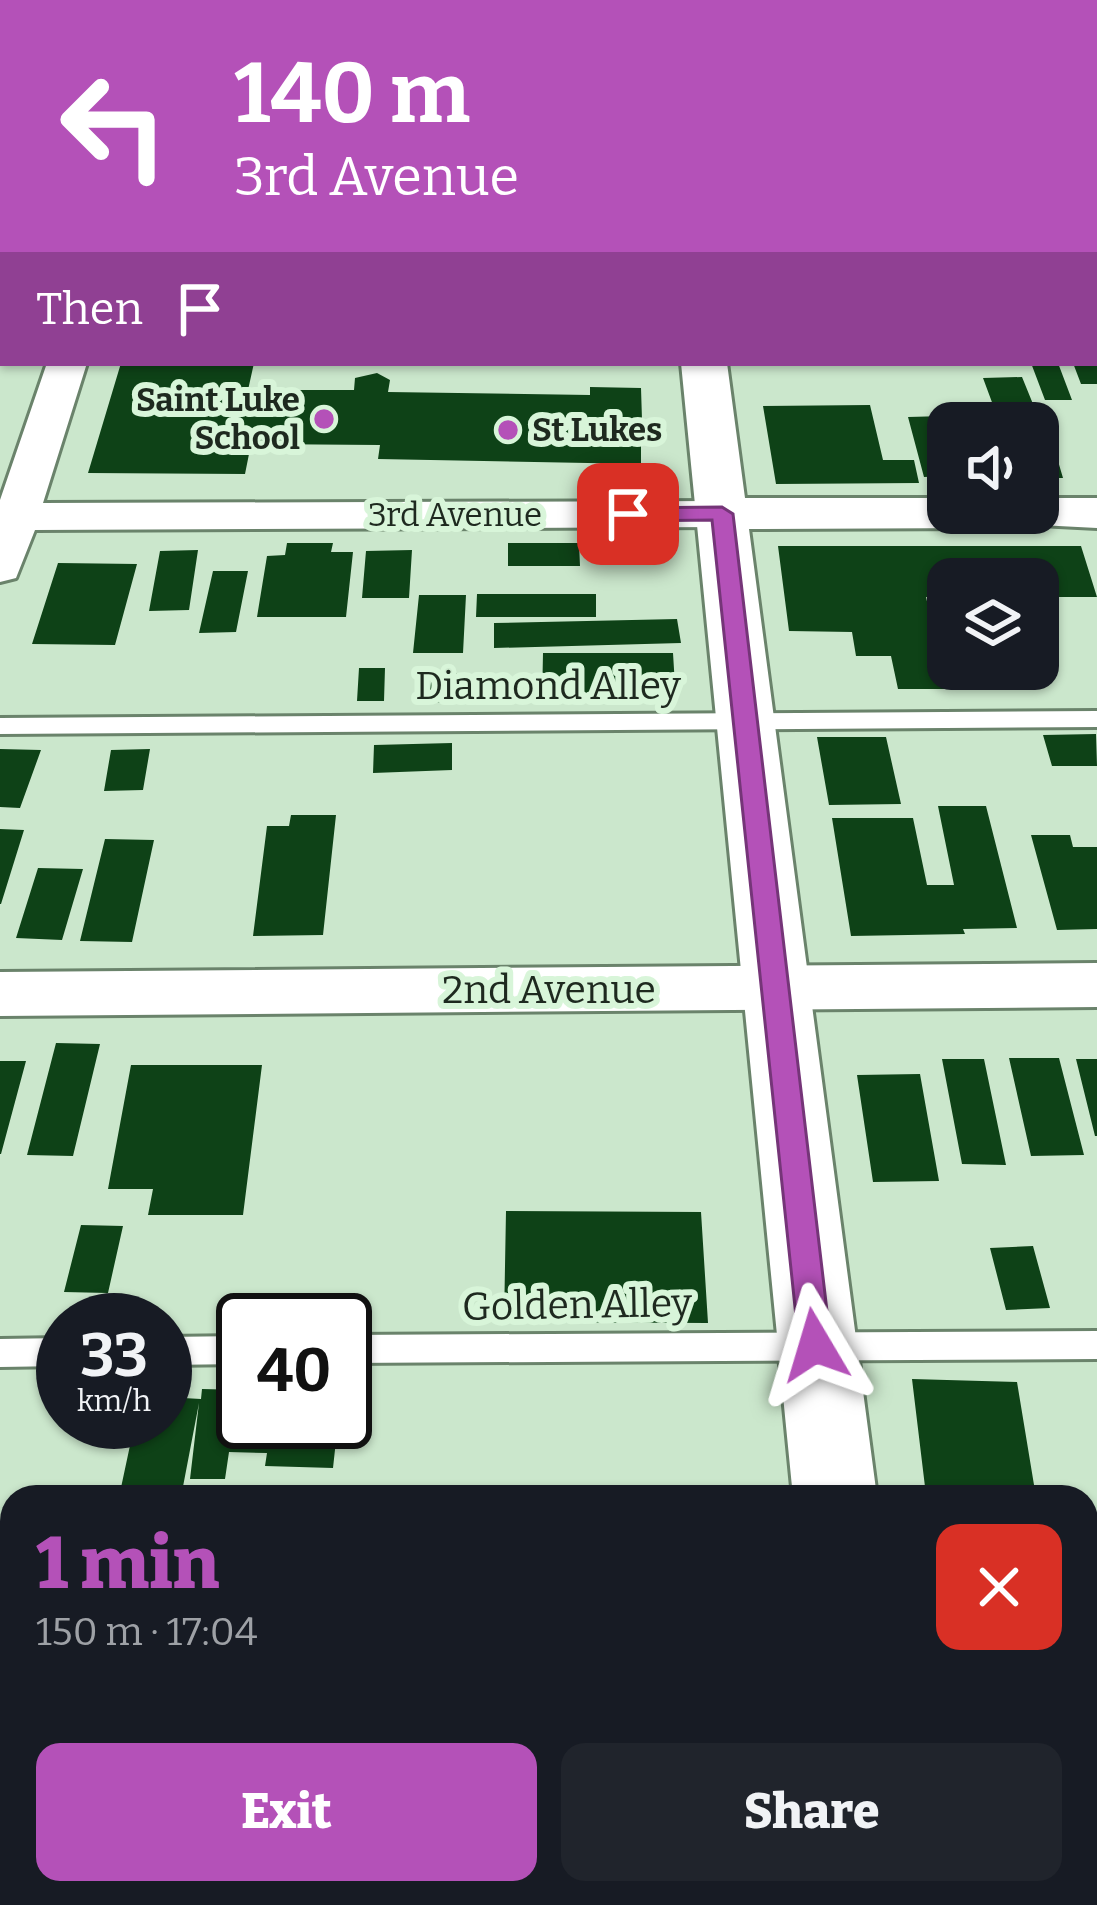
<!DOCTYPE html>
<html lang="en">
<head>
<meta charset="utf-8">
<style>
	:root { --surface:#171b24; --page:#20242c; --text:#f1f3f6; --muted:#9ea1a6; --accent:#b451b8 }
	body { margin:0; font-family:Bitter,serif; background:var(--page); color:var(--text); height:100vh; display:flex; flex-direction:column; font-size:45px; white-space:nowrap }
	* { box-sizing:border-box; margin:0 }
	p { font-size:39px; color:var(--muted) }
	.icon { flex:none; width:66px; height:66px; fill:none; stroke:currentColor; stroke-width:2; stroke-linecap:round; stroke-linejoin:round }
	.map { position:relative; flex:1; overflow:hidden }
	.sheet { position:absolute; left:0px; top:1485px; width:1098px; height:420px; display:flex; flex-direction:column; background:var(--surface); border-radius:36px 36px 0 0; box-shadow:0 3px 9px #0004 }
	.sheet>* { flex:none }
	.top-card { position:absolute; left:0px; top:0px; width:1098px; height:366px; box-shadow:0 3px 9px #0004; background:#b451b8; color:#fff; overflow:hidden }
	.controls { position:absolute; left:927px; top:402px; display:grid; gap:24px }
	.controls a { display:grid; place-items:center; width:132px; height:132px; border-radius:24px; background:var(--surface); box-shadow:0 3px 9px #0004; font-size:60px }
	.speed { position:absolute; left:36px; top:1293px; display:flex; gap:24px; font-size:60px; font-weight:700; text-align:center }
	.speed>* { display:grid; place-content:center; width:156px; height:156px; border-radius:50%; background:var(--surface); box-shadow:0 3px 9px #0004; line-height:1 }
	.speed small { font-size:30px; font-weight:400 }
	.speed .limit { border:6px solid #111; border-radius:18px; background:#fff; color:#111 }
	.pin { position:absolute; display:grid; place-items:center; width:102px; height:102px; color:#fff; margin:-51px; border-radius:24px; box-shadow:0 6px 18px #0006 }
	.me { position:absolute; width:132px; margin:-66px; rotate:353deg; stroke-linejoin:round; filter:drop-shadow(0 0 9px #0008) }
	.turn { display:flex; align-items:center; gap:42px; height:252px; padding:0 36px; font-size:54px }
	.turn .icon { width:156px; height:156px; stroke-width:2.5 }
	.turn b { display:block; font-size:84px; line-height:102px }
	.then { display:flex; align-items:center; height:114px; padding:0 36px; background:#0003; gap:24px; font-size:45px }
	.round { display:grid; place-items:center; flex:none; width:126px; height:126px; border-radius:24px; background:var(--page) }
	.headline { display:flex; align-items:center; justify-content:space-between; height:204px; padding:0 36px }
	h1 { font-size:72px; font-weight:800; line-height:90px; color:var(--accent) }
	.button { display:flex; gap:24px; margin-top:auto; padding:24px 36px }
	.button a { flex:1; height:138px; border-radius:24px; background:var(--accent); color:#fff; font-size:48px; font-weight:800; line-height:138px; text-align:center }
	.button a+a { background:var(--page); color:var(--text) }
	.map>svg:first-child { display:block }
</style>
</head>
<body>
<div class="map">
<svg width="1097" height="1905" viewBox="0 0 1097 1905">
	<rect width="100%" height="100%" fill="#cbe7cc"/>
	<path fill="#0e4217" d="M121,363H254L248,390H354L355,378L377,373L390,380L388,392L590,395V387L641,388L642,420H633L634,440H641V464L378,459L380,445L251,444L245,474L88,473Z
		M1031,363H1058L1072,400H1045Z
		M1073,363H1097V384H1081Z
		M1022,377L1033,404L993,405L983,378Z
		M870,405L883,460H914L919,483L776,484L763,406Z
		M945,416L948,476L924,477L908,417Z
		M1000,417H1045L1063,478H1038V423H1002Z
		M287,543H333L331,552H353L346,617H257L267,556L285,555Z
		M508,543H579L580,566H508Z
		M778,546H1081L1097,597H1038V579H948V597H926L947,689H898L891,656H856L852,632L789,631Z
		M198,550L189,610L149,611L160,551Z
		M412,550L409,598H362L366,551Z
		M58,563L137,564L115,645L32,644Z
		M213,571H248L236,632L199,633Z
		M477,594H596V617H476Z
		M419,595H466L463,653H413Z
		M677,619L681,643L494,648V623Z
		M543,653H673L676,702H542Z
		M359,668H385L384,701H357Z
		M432,673H465L463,703L429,702Z
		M1096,734L1097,766H1052L1043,735Z
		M817,737H886L901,804L829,805Z
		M452,743V770L373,773L374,745Z
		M0,749L41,750L20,808L0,807Z
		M150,749L143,790L104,791L111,750Z
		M938,806H986L1017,928L963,929L965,934L851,936L832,818H913L927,885H954Z
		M291,815H336L323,935L253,936L267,826H289Z
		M0,829L24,830L1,904H0Z
		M1031,835H1070L1073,847H1097V929L1057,930Z
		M105,839L154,840L132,942L80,941Z
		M38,868L83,869L62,940L16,938Z
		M56,1043L100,1044L73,1156L27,1155Z
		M1009,1058H1059L1084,1155L1031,1156Z
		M942,1059H984L1006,1165L962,1164Z
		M1076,1059H1097V1136H1095Z
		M0,1061H26L1,1154H0Z
		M131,1065H262L243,1215H148L153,1189H108Z
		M920,1074L939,1181L873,1182L857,1075Z
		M506,1211L701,1212L708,1323L504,1322Z
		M81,1225L123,1226L108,1293L64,1292Z
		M1033,1246L1050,1308L1006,1310L990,1248Z
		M912,1379L1017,1382L1036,1497L926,1495Z
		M202,1389L243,1390V1422H338L333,1468L265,1466L267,1453L229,1452L225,1479H190L199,1403L181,1497H119L135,1422H165V1397L201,1399Z
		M1097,1618V1750L1086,1751V1619Z
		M0,1628H12V1762L0,1763Z"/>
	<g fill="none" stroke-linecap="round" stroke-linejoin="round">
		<g stroke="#6a836b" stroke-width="6">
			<path id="lane" d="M0,139H3V149H0Z
				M1095,342H1097V354H1095Z
				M0,346H3V358H0Z
				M1097,711V727L0,734V718Z
				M1097,1331V1359L345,1363V1335Z
				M243,1336V1364L165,1365V1337Z
				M63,1338V1366L0,1367V1339Z"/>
		</g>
		<g stroke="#6a836b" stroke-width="6">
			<path id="street" d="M1097,1V20H1095V3H1088Z
				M0,33H3V51H0Z
				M47,363H87L43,503L722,501L738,505L744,514L738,523L722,527L35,530L16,578L0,582V500Z
				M1097,963V1007L0,1016V972Z
				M1097,1826V1905H1075L1055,1893H1086V1827Z
				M0,1832H12V1893H46L41,1903L0,1905Z"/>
		</g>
		<g stroke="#6a836b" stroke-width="6">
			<path id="secondary" d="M1095,187H1097V211H1095Z
				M0,189H3V213H0Z
				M681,363H727L745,498H948V513H1008L1000,524L982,528L749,529L877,1497H793Z
				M1038,498H1097V528L1020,524L1012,513H1038Z
				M837,1893H933L935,1905H837Z"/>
		</g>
		<use href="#lane" fill="#fff" fill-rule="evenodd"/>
		<use href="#street" fill="#fff" fill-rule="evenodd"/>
		<use href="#secondary" fill="#fff" fill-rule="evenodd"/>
	</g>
	<path fill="#b451b8" stroke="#753578" stroke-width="3" d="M722,507L733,514L831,1345L827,1355L815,1359L804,1355L799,1345L712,520L628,521L617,514L628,508Z"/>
	<g fill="#b451b8" stroke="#d8f5d9" stroke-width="4.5">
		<circle cx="324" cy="419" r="12"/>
		<circle cx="508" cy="430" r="12"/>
	</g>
	<g text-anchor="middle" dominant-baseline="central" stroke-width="12" stroke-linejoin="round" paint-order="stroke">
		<g font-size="33" font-weight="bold" fill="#1e291f" stroke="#d8f5d9" text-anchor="end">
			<text x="300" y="400">Saint Luke<tspan x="300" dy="38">School</tspan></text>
			<text x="532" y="430" text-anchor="start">St Lukes</text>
		</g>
		<g font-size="33" fill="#1e291f" stroke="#d8f5d9">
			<text x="455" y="515">3rd Avenue</text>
		</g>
		<g font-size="39" fill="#1e291f" stroke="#d8f5d9">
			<text x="548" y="686">Diamond Alley</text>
			<text x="549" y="990">2nd Avenue</text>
			<text transform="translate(577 1305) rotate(-1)">Golden Alley</text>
		</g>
	</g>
</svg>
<div class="controls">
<a><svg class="icon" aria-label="sound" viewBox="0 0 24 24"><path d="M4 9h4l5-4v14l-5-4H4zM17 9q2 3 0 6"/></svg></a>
<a><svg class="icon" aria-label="layers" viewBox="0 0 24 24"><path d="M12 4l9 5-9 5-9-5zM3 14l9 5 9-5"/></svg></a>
</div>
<div class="speed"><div>33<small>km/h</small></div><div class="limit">40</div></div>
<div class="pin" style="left:628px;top:514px;background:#d93025"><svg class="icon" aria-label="arrive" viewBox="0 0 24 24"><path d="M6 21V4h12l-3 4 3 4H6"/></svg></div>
<svg class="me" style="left:815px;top:1345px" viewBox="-20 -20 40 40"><path d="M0-17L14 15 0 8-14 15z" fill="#b451b8" stroke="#fff" stroke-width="4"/></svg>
<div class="top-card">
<div class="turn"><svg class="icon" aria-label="left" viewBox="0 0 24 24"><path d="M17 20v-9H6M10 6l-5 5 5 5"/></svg><div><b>140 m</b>3rd Avenue</div></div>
<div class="then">Then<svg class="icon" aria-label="arrive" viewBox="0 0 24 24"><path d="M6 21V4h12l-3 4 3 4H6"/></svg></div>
</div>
<section class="sheet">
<div class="headline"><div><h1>1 min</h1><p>150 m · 17:04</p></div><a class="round" style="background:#d93025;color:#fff"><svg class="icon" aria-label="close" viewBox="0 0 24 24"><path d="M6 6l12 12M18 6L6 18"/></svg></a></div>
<div class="button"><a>Exit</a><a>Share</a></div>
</section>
</div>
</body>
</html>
